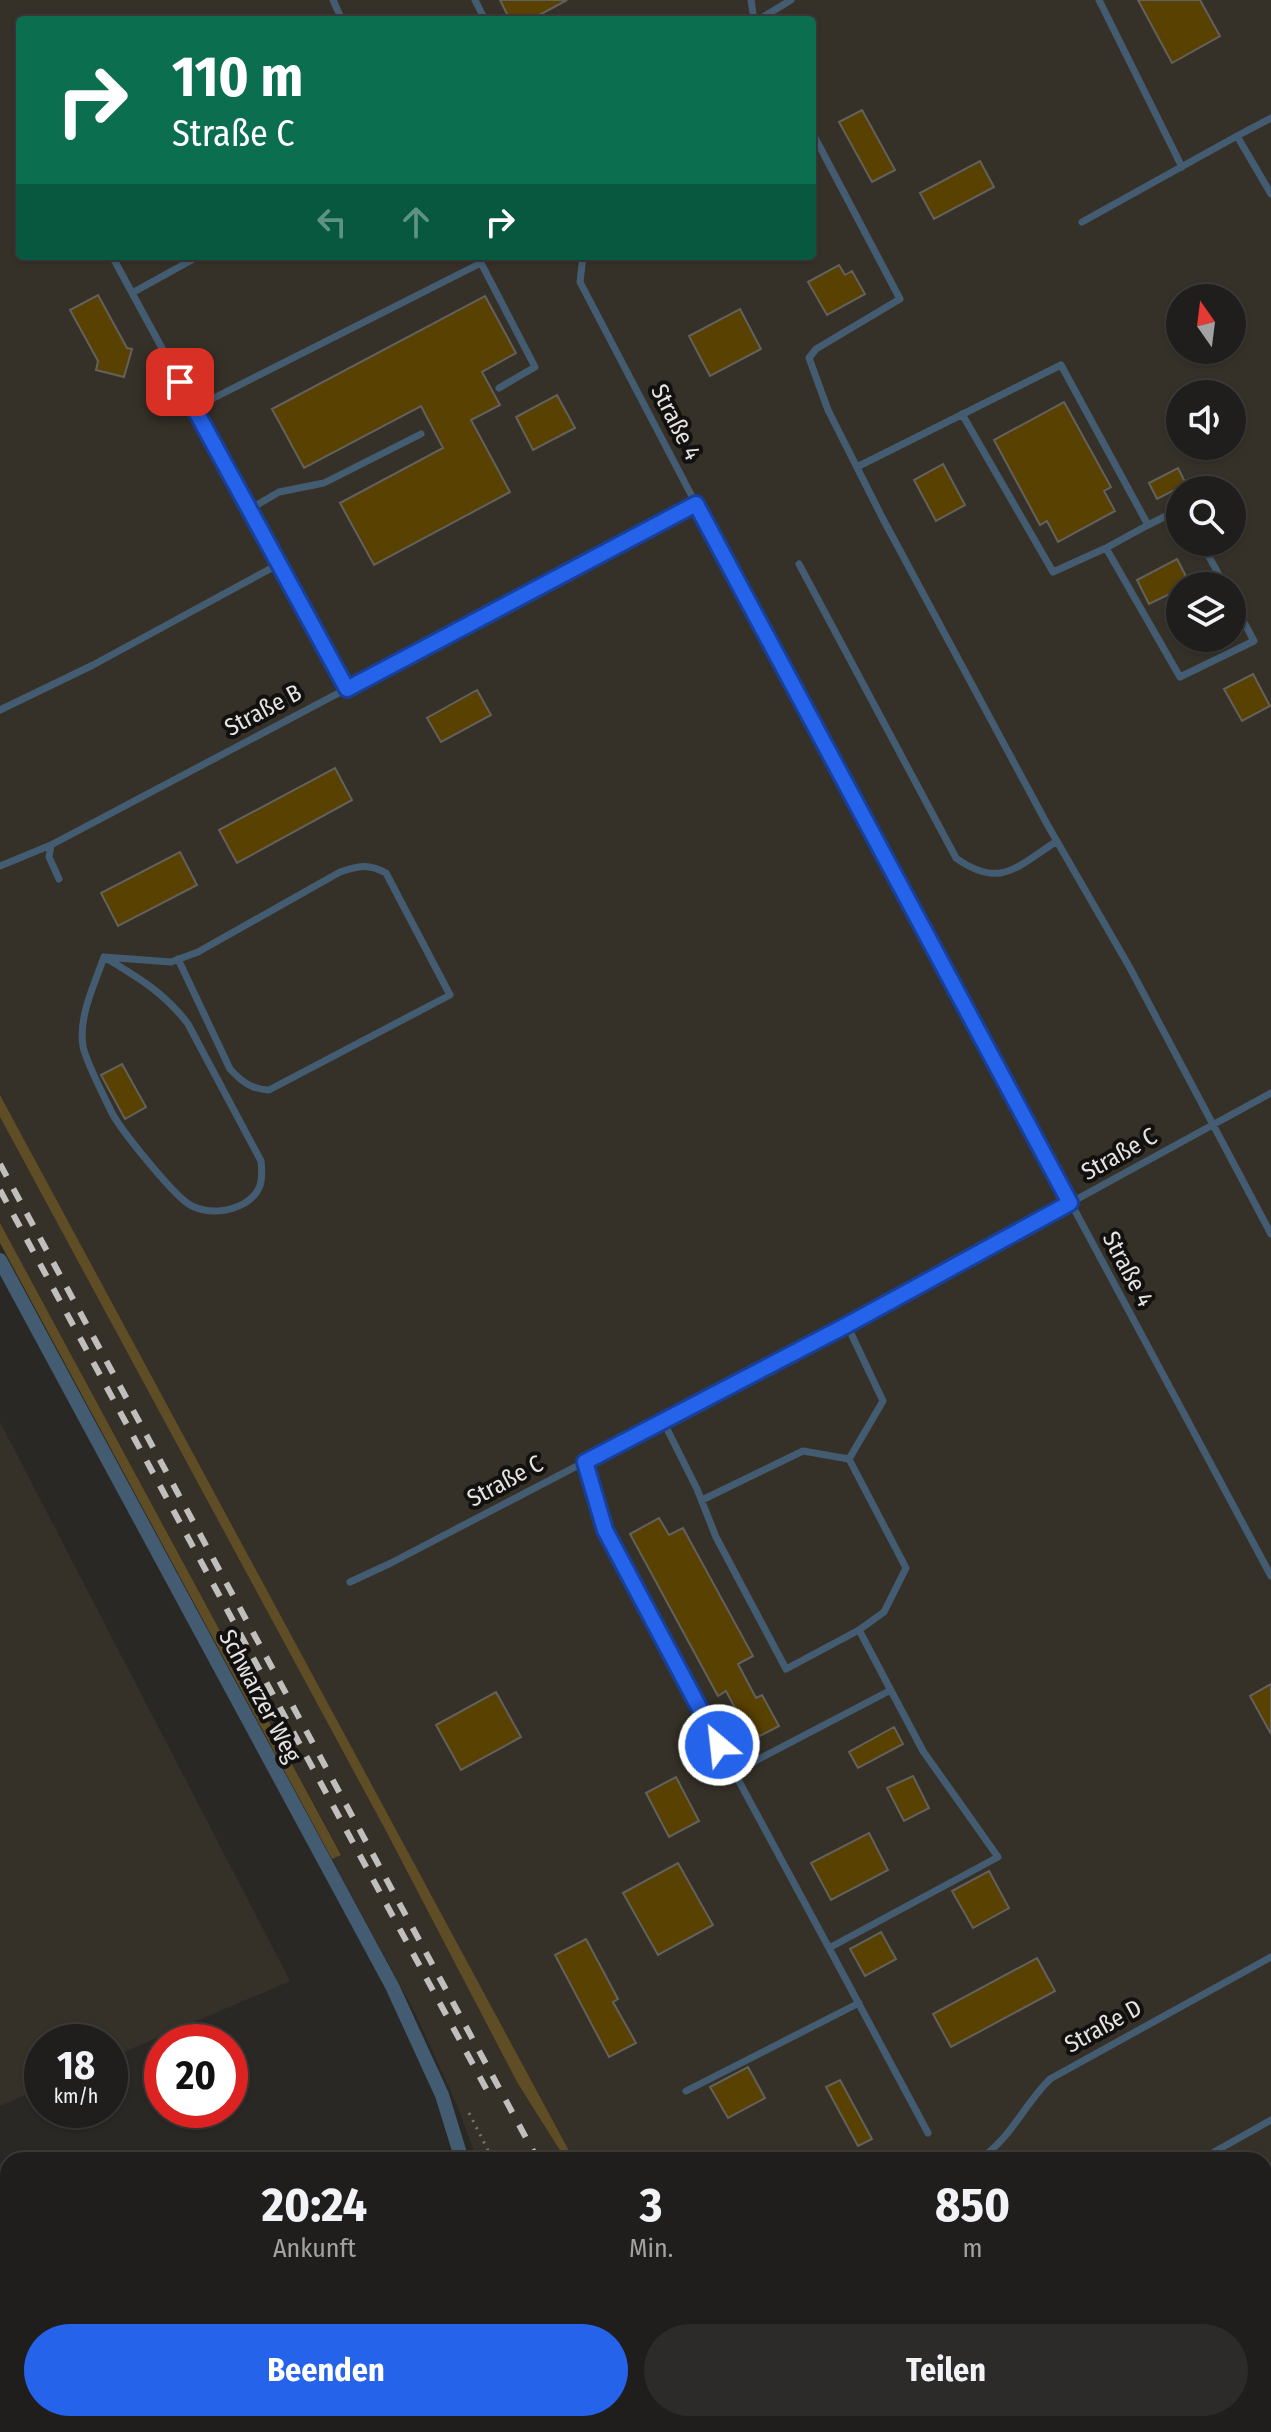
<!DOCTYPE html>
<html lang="de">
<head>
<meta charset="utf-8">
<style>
	:root { --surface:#201e1c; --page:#2d2b29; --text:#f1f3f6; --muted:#a2a2a3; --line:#3d3c3b; --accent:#2563eb }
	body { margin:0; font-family:"Fira Sans Condensed",sans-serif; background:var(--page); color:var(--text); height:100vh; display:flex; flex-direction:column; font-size:30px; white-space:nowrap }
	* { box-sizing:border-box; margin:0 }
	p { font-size:26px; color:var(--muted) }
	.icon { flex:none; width:44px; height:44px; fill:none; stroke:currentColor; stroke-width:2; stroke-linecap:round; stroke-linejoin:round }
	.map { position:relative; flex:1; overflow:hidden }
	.sheet { position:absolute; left:0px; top:2152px; width:1272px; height:280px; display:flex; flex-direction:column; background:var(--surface); border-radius:24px 24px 0 0; box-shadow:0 2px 6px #0004,0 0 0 2px var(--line) }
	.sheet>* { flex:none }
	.banner { position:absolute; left:16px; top:16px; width:800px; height:244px; border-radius:8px; box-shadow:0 2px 6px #0004,0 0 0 2px var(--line); background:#0b6e4f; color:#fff; overflow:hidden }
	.needle { width:52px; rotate:346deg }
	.controls { position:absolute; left:1166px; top:284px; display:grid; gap:16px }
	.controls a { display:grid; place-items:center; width:80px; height:80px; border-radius:50%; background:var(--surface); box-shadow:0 2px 6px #0004,0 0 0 2px var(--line); font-size:40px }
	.speed { position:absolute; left:24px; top:2024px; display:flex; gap:16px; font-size:40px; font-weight:700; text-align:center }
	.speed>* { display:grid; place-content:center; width:104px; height:104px; border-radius:50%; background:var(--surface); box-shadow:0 2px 6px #0004,0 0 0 2px var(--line); line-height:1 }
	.speed small { font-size:20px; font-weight:400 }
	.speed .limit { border:12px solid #d22; background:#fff; color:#111 }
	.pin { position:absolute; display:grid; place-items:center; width:68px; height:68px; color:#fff; margin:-34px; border-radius:16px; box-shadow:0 4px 12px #0006 }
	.me { position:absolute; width:88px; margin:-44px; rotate:332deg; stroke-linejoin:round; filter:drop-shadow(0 0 6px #0008) }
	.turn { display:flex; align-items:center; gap:28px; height:168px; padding:0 24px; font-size:36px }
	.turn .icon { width:104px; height:104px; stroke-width:2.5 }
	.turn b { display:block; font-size:56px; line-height:68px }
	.lanes { display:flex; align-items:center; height:76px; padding:0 24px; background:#0003; justify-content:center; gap:40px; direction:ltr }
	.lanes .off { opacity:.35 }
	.eta { display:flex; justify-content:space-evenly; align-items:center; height:136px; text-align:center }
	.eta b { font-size:48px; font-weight:700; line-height:56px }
	.button { display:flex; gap:16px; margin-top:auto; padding:16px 24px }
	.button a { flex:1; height:92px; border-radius:48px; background:var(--accent); color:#fff; font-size:32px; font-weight:700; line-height:92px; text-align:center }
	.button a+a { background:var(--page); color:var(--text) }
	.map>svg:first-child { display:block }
</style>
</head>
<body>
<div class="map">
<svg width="1271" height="2432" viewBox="0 0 1271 2432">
	<rect width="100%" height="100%" fill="#2a2825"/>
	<path fill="#363128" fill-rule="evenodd" d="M0,0H1271V2432H570L568,2424H1264V2160H574L0,1095ZM20,20H812V256H20ZM1180,298H1232V350H1180ZM1180,394H1232V446H1180ZM1180,490H1232V542H1180ZM1180,586H1232V638H1180Z
		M0,1117L386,1831L517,2082L566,2160H477L458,2107L415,2013L332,1859L341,1854L0,1223Z
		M0,1422L290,1981L110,2058V2042H42V2088L0,2106Z"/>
	<path fill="#5f4d26" d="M0,1095L574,2160H566L517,2082L386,1831L0,1117Z
		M0,1223L341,1855L332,1859L0,1243Z"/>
	<path fill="#594102" stroke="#63615d" stroke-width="2" d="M500,0H567L530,20H510Z
		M1138,0H1200L1220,36L1172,63Z
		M862,110L895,170L872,182L839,122Z
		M980,161L994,187L934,219L920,193Z
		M839,265L845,275L852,271L865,294L827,315L808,282Z
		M98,295L127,348L132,349L124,377L96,370L98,361L70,310Z
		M485,296L516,353L482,372L500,405L471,420L510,492L374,565L340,503L443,448L421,406L304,468L272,409Z
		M740,309L761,349L710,376L689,336Z
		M557,395L575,428L533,450L516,417Z
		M1064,402L1111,487L1104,491L1115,511L1058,542L1047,521L1040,525L994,440Z
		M943,464L965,505L936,521L914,480Z
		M1178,468L1186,484L1157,499L1149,483Z
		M1177,559L1190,584L1180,586V589L1149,604L1137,580Z
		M1253,674L1270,706L1242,721L1224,689Z
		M477,690L491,715L441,742L427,718Z
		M335,768L352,800L237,863L219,830Z
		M180,852L197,885L118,926L101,893Z
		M122,1064L146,1107L125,1119L101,1075Z
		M659,1518L669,1535L683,1528L753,1656L738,1664L756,1698L762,1695L779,1726L752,1740L726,1691L718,1696L630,1534Z
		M1271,1684V1734L1250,1696Z
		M496,1692L521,1737L461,1770L436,1725Z
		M894,1727L903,1744L858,1768L849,1752Z
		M913,1776L929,1808L904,1821L887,1788Z
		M676,1777L699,1821L669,1837L646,1793Z
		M869,1833L888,1870L831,1900L811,1863Z
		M678,1863L713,1925L658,1955L623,1893Z
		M989,1871L1009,1908L973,1928L952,1891Z
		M881,1932L896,1959L865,1976L850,1949Z
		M586,1939L618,1999L613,2002L636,2043L609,2057L555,1955Z
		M1037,1958L1055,1991L951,2047L933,2014Z
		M748,2067L765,2098L728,2118L710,2087Z
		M840,2080L872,2139L858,2146L826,2087Z"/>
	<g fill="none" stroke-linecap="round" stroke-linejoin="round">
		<path stroke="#787774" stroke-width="3" stroke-dasharray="2 6" stroke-linecap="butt" d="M469,2113L493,2160
			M0,2272L8,2283
			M86,2424L91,2432
			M599,2424L600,2432
			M701,2424L705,2432"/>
		<path stroke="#445c71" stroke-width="7" d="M333,0L342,20
			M475,0L485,20
			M751,0L754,20
			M1099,0L1182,167
			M758,20L791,0
			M1271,118L1237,136L1271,194
			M812,132L900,299L816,349L809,358L828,410L883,519L1047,824L1130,968L1271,1234
			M1082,222L1237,136
			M112,256L347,689
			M583,256L580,282L696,504L1271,1576
			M132,293L199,256
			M194,408L481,263L535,367L499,388
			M857,467L1061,365L1148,525L1106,548L1053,572L962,414
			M250,509L279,492L324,483L421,434
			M1148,525L1180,509
			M1201,542L1225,586
			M1106,548L1180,677L1254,641L1232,600
			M799,564L956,858C1000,890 1018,866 1057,841
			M0,710L93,665L279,564
			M0,866L51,845
			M59,879L49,857L51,845L696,504
			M104,957L171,962L198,952L340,872C358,866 368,863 386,873L450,995L269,1090C251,1089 242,1082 230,1069L178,959
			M104,957C137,977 164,992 188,1024L261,1161C263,1180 262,1192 245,1203C229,1212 209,1214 192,1206C176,1199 121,1130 112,1113C105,1098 85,1060 83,1046C78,1017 95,983 104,957Z
			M847,1325L883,1401L849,1459L906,1568L884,1612L859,1630L923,1751L998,1857L829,1948L928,2133
			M663,1421L697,1489L716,1537L786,1669L859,1630
			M585,1462L605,1530L734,1772L891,1690
			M702,1500L803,1451L849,1459
			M350,1582L391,1563L847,1325L1271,1093
			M734,1772L829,1948
			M686,2091L859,2003
			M979,2160C1013,2136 1022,2107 1050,2079L1271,1957
			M1200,2160L1271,2120
			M759,2424L764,2432
			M855,2424L860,2432"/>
		<path stroke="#445c71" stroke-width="14" d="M0,1260L392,1986L442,2095L462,2160
			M501,2424L506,2432"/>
		<path stroke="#c1bfbd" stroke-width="6" stroke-dasharray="14 14" stroke-linecap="butt" d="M0,1164L538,2160
			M0,1190L489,2094
			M680,2424L684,2432"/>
	</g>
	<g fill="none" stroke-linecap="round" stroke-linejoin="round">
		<g stroke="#184099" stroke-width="20">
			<path id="route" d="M180,382L347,689L696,504L1070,1203L847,1325L585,1462L605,1530L719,1745"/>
		</g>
		<use href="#route" stroke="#2563eb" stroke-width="14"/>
	</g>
	<g text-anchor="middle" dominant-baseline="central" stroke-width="8" stroke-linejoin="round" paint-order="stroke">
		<g font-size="24" fill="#e5e4e2" stroke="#121110">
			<text transform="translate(676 422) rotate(63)">Straße 4</text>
			<text transform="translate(263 710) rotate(-28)">Straße B</text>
			<text transform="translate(1119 1154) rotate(-29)">Straße C</text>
			<text transform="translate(1128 1269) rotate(62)">Straße 4</text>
			<text transform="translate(505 1481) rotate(-28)">Straße C</text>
			<text transform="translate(260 1696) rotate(62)">Schwarzer Weg</text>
			<text transform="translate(1103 2026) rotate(-29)">Straße D</text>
		</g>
	</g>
</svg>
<div class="controls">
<a><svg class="needle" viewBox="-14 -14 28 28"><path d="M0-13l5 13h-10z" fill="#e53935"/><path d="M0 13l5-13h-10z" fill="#a2a2a3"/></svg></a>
<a><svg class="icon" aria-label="sound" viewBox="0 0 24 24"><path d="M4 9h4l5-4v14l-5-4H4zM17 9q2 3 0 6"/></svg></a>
<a><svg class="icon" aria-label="search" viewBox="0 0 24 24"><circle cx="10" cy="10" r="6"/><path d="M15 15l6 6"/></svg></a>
<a><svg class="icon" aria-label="layers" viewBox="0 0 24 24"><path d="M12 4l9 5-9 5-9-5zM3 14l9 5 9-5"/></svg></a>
</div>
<div class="speed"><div>18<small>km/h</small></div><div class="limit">20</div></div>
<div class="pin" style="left:180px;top:382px;background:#d93025"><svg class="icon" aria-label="arrive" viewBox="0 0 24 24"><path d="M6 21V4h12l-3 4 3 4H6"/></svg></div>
<svg class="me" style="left:719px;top:1745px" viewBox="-20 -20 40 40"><circle r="17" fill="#2563eb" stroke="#fff" stroke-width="3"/><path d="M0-11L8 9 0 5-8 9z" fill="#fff"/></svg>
<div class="banner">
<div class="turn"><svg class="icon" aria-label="right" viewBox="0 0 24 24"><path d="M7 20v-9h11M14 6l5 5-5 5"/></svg><div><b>110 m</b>Straße C</div></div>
<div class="lanes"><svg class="icon off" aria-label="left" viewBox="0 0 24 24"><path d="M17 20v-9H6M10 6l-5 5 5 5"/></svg><svg class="icon off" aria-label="ahead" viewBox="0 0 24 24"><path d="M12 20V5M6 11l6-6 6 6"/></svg><svg class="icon" aria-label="right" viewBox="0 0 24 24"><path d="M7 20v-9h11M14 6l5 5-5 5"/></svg></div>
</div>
<section class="sheet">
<div class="eta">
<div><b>20:24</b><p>Ankunft</p></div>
<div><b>3</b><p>Min.</p></div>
<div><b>850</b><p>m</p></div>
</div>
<div class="button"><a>Beenden</a><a>Teilen</a></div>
</section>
</div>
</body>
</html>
